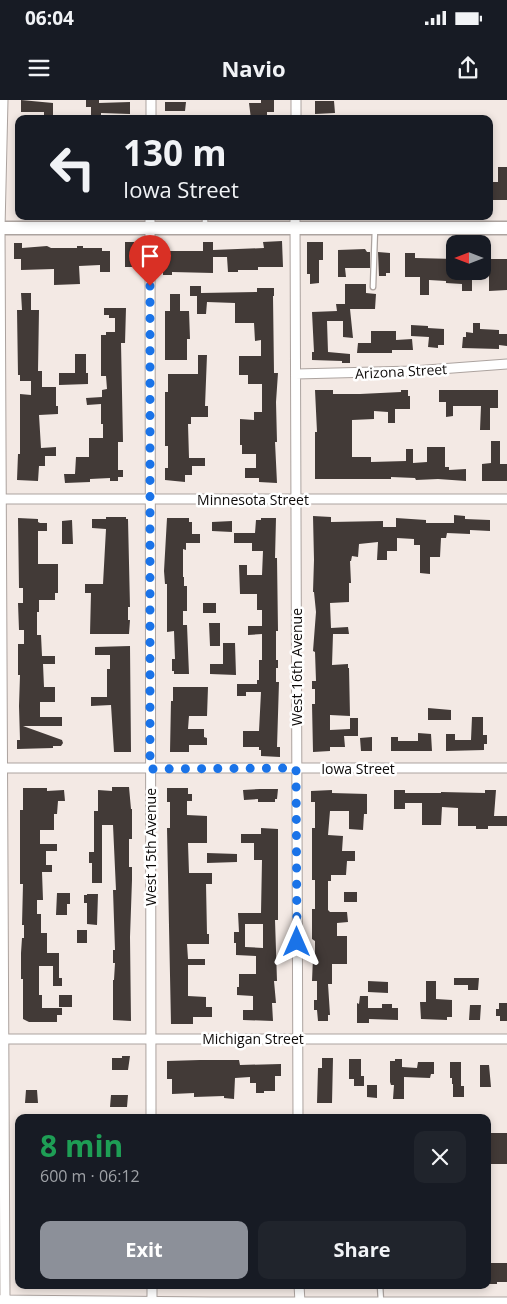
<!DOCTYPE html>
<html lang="en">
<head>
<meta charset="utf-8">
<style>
	:root { --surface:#171b24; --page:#20242c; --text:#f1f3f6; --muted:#9ea1a6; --accent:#8c9099 }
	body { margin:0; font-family:"Open Sans",sans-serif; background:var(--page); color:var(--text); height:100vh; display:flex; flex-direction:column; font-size:19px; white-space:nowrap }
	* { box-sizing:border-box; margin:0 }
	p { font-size:16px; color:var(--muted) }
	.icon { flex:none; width:28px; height:28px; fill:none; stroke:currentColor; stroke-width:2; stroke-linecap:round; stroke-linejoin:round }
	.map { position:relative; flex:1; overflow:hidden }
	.sheet { position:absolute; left:15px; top:1014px; width:476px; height:175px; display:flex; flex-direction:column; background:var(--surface); border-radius:10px; box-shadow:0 2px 8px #0003 }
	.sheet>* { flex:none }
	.guide { position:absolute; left:15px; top:15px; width:478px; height:105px; border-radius:10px; box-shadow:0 2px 8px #0003; background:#171b24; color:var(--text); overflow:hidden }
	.needle { width:32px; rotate:270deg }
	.buttons { position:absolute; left:446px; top:135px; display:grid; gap:10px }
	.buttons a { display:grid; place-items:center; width:45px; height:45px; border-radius:10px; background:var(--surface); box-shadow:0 2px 8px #0003; font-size:25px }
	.pin { position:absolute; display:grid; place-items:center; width:42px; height:42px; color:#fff; margin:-51px -21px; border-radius:50% 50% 50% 0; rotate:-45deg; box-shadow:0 0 5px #0007 }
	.pin .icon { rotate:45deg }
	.me { position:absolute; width:55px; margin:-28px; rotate:0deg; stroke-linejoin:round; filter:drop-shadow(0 0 4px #0008) }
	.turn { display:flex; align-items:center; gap:18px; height:105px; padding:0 25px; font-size:22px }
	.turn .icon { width:65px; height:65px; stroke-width:2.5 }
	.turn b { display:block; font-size:35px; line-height:42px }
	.round { display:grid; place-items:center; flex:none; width:52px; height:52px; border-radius:10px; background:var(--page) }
	.summary { display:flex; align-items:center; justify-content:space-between; height:85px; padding:0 25px }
	h1 { font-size:30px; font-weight:700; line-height:38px; color:#1e9e55 }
	.cta { display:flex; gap:10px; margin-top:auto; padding:10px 25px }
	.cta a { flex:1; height:58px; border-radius:10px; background:var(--accent); color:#fff; font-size:20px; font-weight:700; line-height:58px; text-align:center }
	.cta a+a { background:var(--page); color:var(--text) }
	.status { display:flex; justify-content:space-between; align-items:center; height:35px; padding:0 25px; background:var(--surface); direction:ltr }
	.status svg { height:14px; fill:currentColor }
	header { display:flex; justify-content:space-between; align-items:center; height:65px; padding:0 25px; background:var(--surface); font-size:22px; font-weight:700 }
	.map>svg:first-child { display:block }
</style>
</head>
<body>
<div class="status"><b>06:04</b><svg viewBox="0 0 49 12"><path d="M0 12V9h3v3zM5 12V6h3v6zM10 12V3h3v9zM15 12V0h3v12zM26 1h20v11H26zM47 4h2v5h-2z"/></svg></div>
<header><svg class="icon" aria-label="menu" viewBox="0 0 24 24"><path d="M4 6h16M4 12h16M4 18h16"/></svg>Navio<svg class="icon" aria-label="share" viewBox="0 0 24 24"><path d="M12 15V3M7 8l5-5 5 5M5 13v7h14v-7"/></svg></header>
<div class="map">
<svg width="507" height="1204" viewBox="0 0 507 1204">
	<rect width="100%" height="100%" fill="#f3e9e4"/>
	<path fill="#423a37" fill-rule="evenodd" d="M21,0L53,3V19H44V12H21Z
		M86,0H99V3L130,2V14L101,13V19H91V7H86Z
		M261,0H274V12H267V19H251L249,3H261Z
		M315,1H334L335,13L315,14Z
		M165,2H186L185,11H165Z
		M498,67H507V100H489V82H498Z
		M282,141L283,167H258V170H238V172H228L227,157H213V173L172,172V175H163V151H203V142H213V150L264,148L263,142Z
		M125,142H134V167H125Z
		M307,142H323V160H319V183L310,184V174H307Z
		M14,143H22V148L47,146L51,148H77V146H83V148H102V151H110V172H100V165L79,166L80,184L54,185V169L21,170V159H14Z
		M365,149L367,152H370V168H345L346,177H338V150Z
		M378,152L390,153V173H386V176H379Z
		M405,153H415V158L455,159V171H472V191H462V184L446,183V181L429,180V195H420V177H405Z
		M482,159H507V190L489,191V174H482Z
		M345,184H366V193L376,194L375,209H350L353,238L343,237V221H327L328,252L350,254V263H342V261L312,260V252H314L312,212L337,211L336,204H345Z
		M190,186H201V193L257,192V188H274V196H273L274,273H278L276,302L277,342H275L277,383L259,382V378H245V368H256V354H242V345H240V319L254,320V312H262V284H248V275H239V256H261V240L255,241L254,223H235V203L207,202L206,214H197V196H190Z
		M21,193H31V210H39L38,271H42V287H56V306H58V314L39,315L41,348L56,347V356H45V366H39L38,381L17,380L18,354H20V294L31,295V281H20V275H18L17,210H22Z
		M170,194H180V211H189L190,239H187V260H165V211H170Z
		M104,208H126L125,243H121L123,342H118V370H123V377H118V381H110V378L90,379V382L65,383L64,374H75L76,357H89V338H103V324H101V304L87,305L86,298L102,297V290L107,289L106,276H101V235H106V232H115V218H109V215H104Z
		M473,223H480V229L499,230V234H507V246L499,245V249L462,248L463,237H466V232L473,233Z
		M411,225L428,226V228L444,229V245H438V248L428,247L429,237L411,236Z
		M371,231H396V240L412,239L413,250H392V253H357L358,243H371Z
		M75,254H86V273H88V284L59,285V273H75Z
		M198,255H207L205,306H208V317H191V324H188L189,358H205V366H192V375H185V382L165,380V368H168V346H165V292H168V274H198Z
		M315,290H333V294H360L401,292V290H408V296H410V309H395V323H388V312L374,311V319L352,320V357H371V362L406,361V349H413V363L427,362V347H445V367H449V370L466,369V381L438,379L416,380L415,378L391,377V379H315V332H317Z
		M439,290H498V308H490V330H480L481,306H453V316L446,317V302H439Z
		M491,341H500V364H507V381H482V364L491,363Z
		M454,415L465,416V419L490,420V431L470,430V434L447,433L446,438H441L440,457H430V474L420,473V445H414V439L397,438V451H387V460H377L378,442L359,444L358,457L352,456L351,461H350L351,483H349V502L330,503L331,528L348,527L349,534H333L332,565L348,564V568H349L350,616L330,615V630L350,629V618H358V636H344L345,647H330V651L313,652L312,604H315V589H312V581H316L315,552L313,551L316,512L314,492H313L314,460L313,416L331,417V422L383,421V427H396V418L426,420V423H454Z
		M106,417H126V419H128L130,507H128V520H130L129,534H90L91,493H85V484H103L106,429L92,428V419H106Z
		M18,418L38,419V422L40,423H47V431H38V464H58V493H55V500H39V512H37V535H41L42,556H55V564H43L44,587H55V602H40V617H62V626H23L62,640L63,643L61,646H53V648L17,649V640H20L19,606L20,575H18V544H24V530H19L18,503H23V488H19Z
		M167,418H189V422H192V434H200V443H186V450L183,449V477H184V486H187V511H183V525H187L189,574H174V571H172V559H175L174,531L167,532V484H165L164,471Z
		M261,418H276L275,458H277L278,531H276V560H278V568H276V582H279L277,647H280V657L261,656V650H259V647H243V631H259L261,592H246V596H237V584H257V580H259V560H262V534L248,535V526H262V510H257V494H240L239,465H247V475H262L263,451H252V443H234V433H255L256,420H261Z
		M72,420L73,444H62V421Z
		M232,421V432L212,431V422Z
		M203,503H216V513H203Z
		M209,523H220V546H210Z
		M223,543H235L236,575L210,574V564H223Z
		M130,546L131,652H114L111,605L91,606V597H107V569H110V555H95V547Z
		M173,587H208L207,616H189L188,629H204V637L207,638V645H189V652H170L171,601H173Z
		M428,608L451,610V620H428Z
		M472,617H483V635H487V644H484V650L446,651V634H455V640H471Z
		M418,633L431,634L432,651H391V637H398V641H418Z
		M372,637V651H361L360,638Z
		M112,687H129L131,709H132V739H129V767H132V780L130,837L131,921L113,920V880H114L115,863H113V850H115L113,790H116L113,725H102V783H92V763H89V752H94V711H98V690L112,691Z
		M23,688H47V691L64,690L65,701H58L57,714H54V730H40V744H57V751H46V765H52V772H42L43,800H37V814H41V833H47V853H59V878H62V886H53V866H39V895H42V908H62V915H57V922H29L23,919V879H21V853L22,838H24V825H22L23,784H20V710H23Z
		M167,688H188V694H192V701H187V715L207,716V743H188L189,773H212V784H206L207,834H209V844H187L188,859H205V865H188V896L206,897V907H212V917H193V924H171L167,728H170V702H167Z
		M260,689H278L277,699H275V702H258V699L244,700L243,690Z
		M332,690V693L367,694V714H364L363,730L349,729V711H330L328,735L343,736L342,751H355V761H347L346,775H331V781H328V810L330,812H347L348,822L337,823V836H347V864H332V884H328L330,915H328V921H318L317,910H314V900H317V881H312L313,857H315V841L312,839V809H315V780H312V728H315V702H311V691Z
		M394,690H405V693H441V692L485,693V690H496L494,716H507V726H488V729H476V726H458V708L442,707L441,725H422V703H405V709H394Z
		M261,728L278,729V820H275L277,881H274L276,903H272L273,921L243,920V910H253V896L237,895V887H239V874H256V856L236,855V843H234V832H239L238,813H261L262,760H254V743H241V734H261ZM245,824H263V848L245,847Z
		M207,753L237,754V762L207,763Z
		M344,792H357V802H344Z
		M57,793H70V804H67V815H56Z
		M87,794H98L97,825L87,824V803H84V795H87Z
		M77,830H87V843H77Z
		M454,878H479L478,890H468V885H454Z
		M368,881L388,882V893L368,892Z
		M426,881H436V899L452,900V917H447V920L421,919L420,902H426Z
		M59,895H72V907H59Z
		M360,896H368V908H382V904H392V908H398V920L369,919V923H357V903L359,904Z
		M499,903H507V921H500V916H496V909H499Z
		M470,905H481L480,920H469Z
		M122,956H130L128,970H112V958H122Z
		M322,958H333L332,1003H317L318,968H322Z
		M349,959H361V976H364V986H354V979H349Z
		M395,959H402V967L417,968L418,962H434V974H431L430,978L404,977V999H393L394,985H391L390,982V961H395Z
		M200,960H239L240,965L281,964V976H275V991H264V993H256V983H250V977L235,978L234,999L224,998V996L194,997V993L172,994V979H167V961Z
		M450,962H461V986H464V997H453V984H452V978H450Z
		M480,965H489L491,987H480Z
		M367,985H377V998L367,997Z
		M26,990H37L38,1003H25Z
		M111,995H128L127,1007H110Z
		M488,1033H507V1064H488Z
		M488,1163H507V1182H497V1184H488Z"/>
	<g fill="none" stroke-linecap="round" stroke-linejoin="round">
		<g stroke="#aca39f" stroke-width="7">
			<path id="lane" d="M205,127V116
				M373,187L375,128
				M380,1185L381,1202"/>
		</g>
		<g stroke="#aca39f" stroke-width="11">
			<path id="street" d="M3,0L0,128L5,1200
				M151,19V0
				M296,19V0
				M150,116L151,1018
				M295,116L298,1018
				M296,274L413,271L507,264
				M0,399H507
				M0,668H507
				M0,939H507
				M152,1185V1201
				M299,1185L300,1202
				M0,1200L211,1202H507"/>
		</g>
		<g stroke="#aca39f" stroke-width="15">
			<path id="secondary" d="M0,128H507"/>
		</g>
		<use href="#lane" stroke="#fff" stroke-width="4.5"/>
		<use href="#street" stroke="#fff" stroke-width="9"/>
		<use href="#secondary" stroke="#fff" stroke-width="12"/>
	</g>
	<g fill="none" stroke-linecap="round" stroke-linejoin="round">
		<path stroke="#1a73e8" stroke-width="9" stroke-dasharray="0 16.2" d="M150,186V669L296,668L297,842"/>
	</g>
	<g text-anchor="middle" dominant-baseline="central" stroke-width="5" stroke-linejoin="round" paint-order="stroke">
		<g font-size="14" fill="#0e0b0a" stroke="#fff">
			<text transform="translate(401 271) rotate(-3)">Arizona Street</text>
			<text x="253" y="399">Minnesota Street</text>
			<text transform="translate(296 567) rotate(-90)">West 16th Avenue</text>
			<text x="358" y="668">Iowa Street</text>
			<text transform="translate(150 747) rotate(-90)">West 15th Avenue</text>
			<text x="253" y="938">Michigan Street</text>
		</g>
	</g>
</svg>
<div class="buttons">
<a><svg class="needle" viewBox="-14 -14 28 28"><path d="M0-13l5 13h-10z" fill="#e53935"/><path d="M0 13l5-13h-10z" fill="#9ea1a6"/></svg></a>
</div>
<div class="pin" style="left:150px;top:186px;background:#d93025"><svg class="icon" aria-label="arrive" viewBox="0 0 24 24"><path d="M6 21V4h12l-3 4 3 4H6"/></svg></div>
<svg class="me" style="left:297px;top:842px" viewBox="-20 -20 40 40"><path d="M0-17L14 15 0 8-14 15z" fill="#1a73e8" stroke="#fff" stroke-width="4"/></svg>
<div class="guide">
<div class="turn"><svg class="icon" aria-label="left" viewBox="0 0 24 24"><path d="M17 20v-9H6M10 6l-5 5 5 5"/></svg><div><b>130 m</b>Iowa Street</div></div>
</div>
<section class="sheet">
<div class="summary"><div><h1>8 min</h1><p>600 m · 06:12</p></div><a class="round"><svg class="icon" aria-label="close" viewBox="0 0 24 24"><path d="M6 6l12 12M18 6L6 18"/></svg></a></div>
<div class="cta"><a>Exit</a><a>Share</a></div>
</section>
</div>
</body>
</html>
